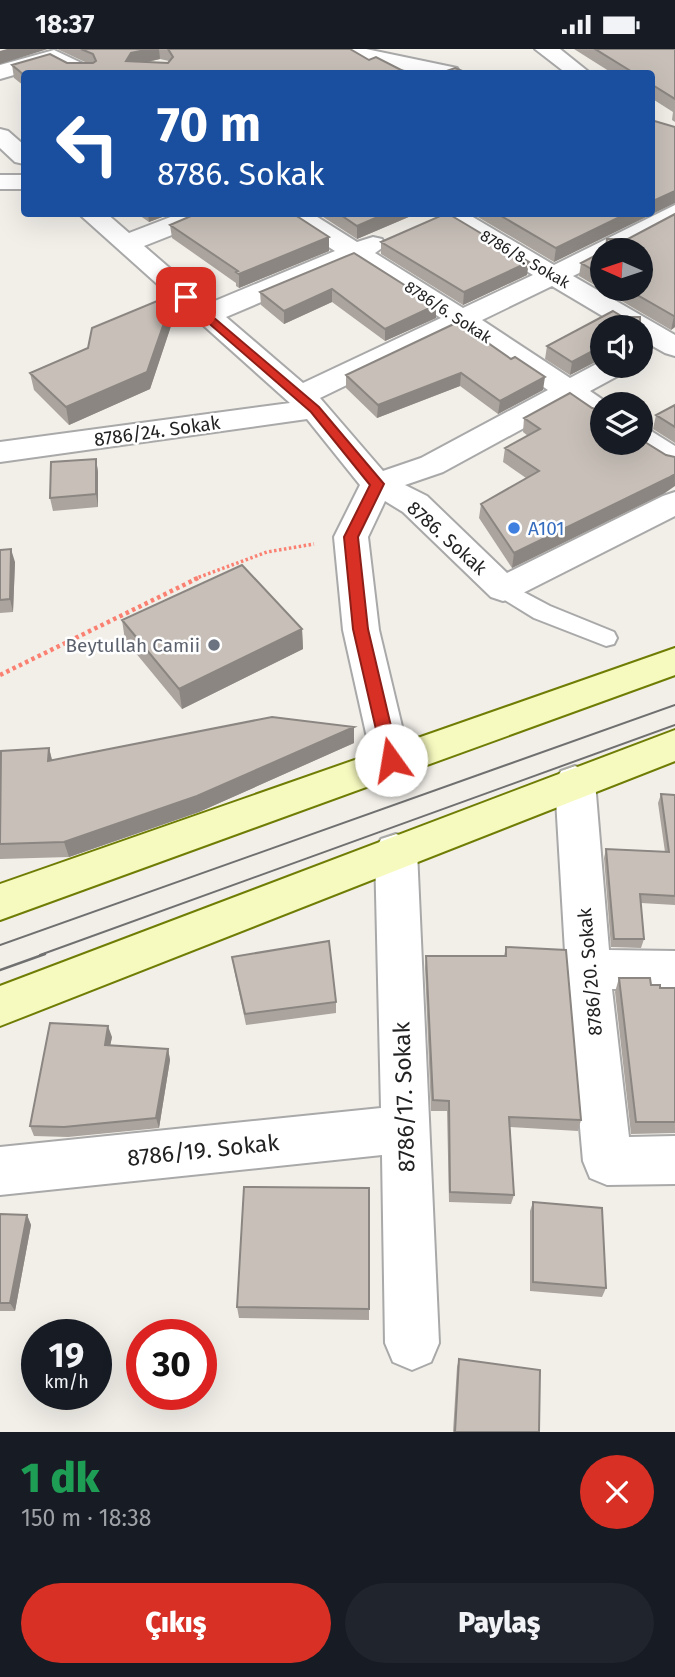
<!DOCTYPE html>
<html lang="tr">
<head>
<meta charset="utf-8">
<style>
	:root { --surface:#171b24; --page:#20242c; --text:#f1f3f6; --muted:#9ea1a6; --accent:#d93025 }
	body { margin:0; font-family:"Fira Sans",sans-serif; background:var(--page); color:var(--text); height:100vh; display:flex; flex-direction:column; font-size:26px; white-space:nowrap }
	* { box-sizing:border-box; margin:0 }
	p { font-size:23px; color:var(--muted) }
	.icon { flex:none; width:38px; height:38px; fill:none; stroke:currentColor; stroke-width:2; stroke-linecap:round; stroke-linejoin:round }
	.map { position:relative; height:1383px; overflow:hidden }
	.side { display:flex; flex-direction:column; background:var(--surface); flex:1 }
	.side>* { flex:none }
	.guide { position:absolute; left:21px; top:21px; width:634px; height:147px; border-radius:7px; box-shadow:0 7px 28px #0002; background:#1a4fa0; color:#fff; overflow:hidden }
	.needle { width:46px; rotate:273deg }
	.tools { position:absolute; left:590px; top:189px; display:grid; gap:14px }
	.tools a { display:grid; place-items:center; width:63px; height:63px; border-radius:50%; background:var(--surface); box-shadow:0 7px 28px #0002; font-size:35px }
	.speed { position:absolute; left:21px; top:1270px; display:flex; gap:14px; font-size:35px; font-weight:700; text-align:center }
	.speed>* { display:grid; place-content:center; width:91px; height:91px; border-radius:50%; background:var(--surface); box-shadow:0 7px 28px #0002; line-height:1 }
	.speed small { font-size:18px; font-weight:400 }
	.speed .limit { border:10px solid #d22; background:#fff; color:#111 }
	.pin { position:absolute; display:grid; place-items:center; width:60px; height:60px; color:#fff; margin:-30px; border-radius:14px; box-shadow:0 4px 10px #0006 }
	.me { position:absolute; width:77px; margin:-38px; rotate:347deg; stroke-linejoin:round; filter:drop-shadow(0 0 5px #0008) }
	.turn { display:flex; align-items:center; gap:24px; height:147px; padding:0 21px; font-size:32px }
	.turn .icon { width:91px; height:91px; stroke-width:2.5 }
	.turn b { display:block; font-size:49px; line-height:60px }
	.round { display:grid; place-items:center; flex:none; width:74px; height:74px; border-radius:37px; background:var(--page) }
	.head { display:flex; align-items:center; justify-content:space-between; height:119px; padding:0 21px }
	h1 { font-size:42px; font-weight:800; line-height:52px; color:#1e9e55 }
	.action { display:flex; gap:14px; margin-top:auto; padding:14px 21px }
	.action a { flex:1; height:80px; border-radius:42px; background:var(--accent); color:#fff; font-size:28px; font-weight:800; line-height:80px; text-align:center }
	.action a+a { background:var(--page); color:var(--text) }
	.status { display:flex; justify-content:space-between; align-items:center; height:49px; padding:0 35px; background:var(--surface); direction:ltr }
	.status svg { height:19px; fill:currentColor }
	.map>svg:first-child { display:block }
</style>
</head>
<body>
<div class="status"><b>18:37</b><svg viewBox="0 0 49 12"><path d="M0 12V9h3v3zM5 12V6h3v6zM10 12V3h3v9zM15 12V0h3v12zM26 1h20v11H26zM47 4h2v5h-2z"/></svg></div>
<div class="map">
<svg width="675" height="1383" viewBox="0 0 675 1383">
	<rect width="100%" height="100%" fill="#f2efe9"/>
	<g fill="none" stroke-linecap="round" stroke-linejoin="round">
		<g stroke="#a9a9a9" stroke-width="4">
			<path id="lane" d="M503,532L550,557L614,583L617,589L614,595L606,597L534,569L495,545L492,540L495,535Z"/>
		</g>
		<g stroke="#a9a9a9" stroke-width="4">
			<path id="street" d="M324,0H366L457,19L460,24H420L327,5Z
				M535,0H560L590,24H566Z
				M54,1L92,19L95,24H69L52,15L0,30V16Z
				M0,80L8,82L24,96V115L15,113L0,99Z
				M0,126H24V140H0Z
				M675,156V174L624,201H602V213L573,227L675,286V307L665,304L640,290V278H621L552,237L482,271L570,329L602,312V317H629L625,323L590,342L609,355H602V373L591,371L568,355L443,423L405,436L427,447L507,524L663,447L675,443V467L515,548L503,552L491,548L403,463L385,452L368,488L379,581L410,711L405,722L391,726L377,722L372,711L343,581L334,488L360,436L307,370L0,413V393L290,354L78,164H106L129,184L181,164H218L215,169L144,197L210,254L335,202L283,169L280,164H311L357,193L373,188L382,190L386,196L375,204L463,259L533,226L438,169L435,164H466L554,216ZM353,214L441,269L303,334L226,268ZM460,281L548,341L421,409L383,422L320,349Z
				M640,380L651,382L675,397V421L664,418L629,396L628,394H640Z
				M575,717L589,722L595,733L609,901L675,902V940H612L629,1088L675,1087V1135L607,1136L590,1129L583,1112L566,920L555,733L561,722Z
				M396,785L411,790L417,802L439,1294L431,1313L412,1321L393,1313L385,1294L382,1106L0,1146V1098L381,1059L375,802L381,790Z"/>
		</g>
		<g stroke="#707d05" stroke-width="4">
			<path id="secondary" d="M675,599V626L0,871V835Z
				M675,681V712L0,977V937Z"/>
		</g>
		<path stroke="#fa8072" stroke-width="3.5" stroke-dasharray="2.5 2.5" stroke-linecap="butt" d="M194,530L267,503L314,495"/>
		<path stroke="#fa8072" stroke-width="4.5" stroke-dasharray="3.5 3.5" stroke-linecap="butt" d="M0,626L198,529"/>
		<use href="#lane" fill="#fff" fill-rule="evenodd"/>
		<use href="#street" fill="#fff" fill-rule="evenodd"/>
		<use href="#secondary" fill="#f7fabf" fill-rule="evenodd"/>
		<path stroke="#707070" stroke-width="2" d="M0,896L675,656
			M40,906L675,676"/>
		<path stroke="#707070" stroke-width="2.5" d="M0,921L45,905"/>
	</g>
	<path fill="#aba49e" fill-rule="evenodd" d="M57,0H350L369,11L407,24H24V37L14,29L12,16L87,14ZM160,10L169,12L168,14L148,13Z
		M574,0H675V73L672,71L673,63L651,49V24H612Z
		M136,164H173L149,173Z
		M317,164H418L357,190Z
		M471,164H651L554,213Z
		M675,165V278L671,281L579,227L581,214L602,203V240H640L628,190Z
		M170,176L329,202L239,239L236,237V234L172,189Z
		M381,193L527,226L463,256L381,205Z
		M354,204L436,269L385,292L332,253L284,275L261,256L260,243Z
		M176,262L150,340L69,376L34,341L30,324Z
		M613,262L623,268H640V277L646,282L643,295L640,296V278H602V310H601L570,326L545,310L547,297Z
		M458,273L543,341L498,365L460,337L377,369L346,339V326Z
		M675,356V394L653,380L656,366Z
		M524,369L665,444L512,519L479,469L481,455L526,429L503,413L505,399L528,387L523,383Z
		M96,410L98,423V458L53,462L50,449Z
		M0,501L15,513L13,563L0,564Z
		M122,571L302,580L303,600L182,660L125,591Z
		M354,694L199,763L69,808L0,810V709L49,699L52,711Z
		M661,745L675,746V856L641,854L644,890L641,899L611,898L604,809L606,800L665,803L658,754Z
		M506,898L581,1071L578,1082L510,1078L514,1146L511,1155L449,1153L447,1062H431L425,919L426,907H504Z
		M232,908L336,953V964L246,976L234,920Z
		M619,929L660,939H675V1084L631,1085L615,943Z
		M112,988L110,997L168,1000L170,1011L159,1079L68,1088L34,1087L30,1077Z
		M533,1153L606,1239L602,1248L530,1242V1162Z
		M0,1165L27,1166L31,1176L15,1262H0Z
		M237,1258L369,1260V1271L239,1269Z
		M459,1310L539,1383H453L457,1318Z"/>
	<path fill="#8b8681" d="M7,0H48L0,15V2Z
		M150,0H159L160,10L132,16L126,12L131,4Z
		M675,142V154L554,213L556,199L628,164H651V153Z
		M148,164H173L149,173Z
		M387,164H418L357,190V177Z
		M329,188V202L239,239V225Z
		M529,213L527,226L463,256L464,243Z
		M332,240V253L284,275V262Z
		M174,245L176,262L150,340L69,376L66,358Z
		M436,256V269L385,292V280Z
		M675,266V278L671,281L674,267Z
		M646,282L643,295L640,296V285Z
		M602,297L601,310L570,326L572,313Z
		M461,324L460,337L377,369L378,356Z
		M545,328L543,341L498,365L500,352Z
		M96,410L98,423V458L96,445Z
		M675,425V437L665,444L512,519L514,504Z
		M11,500L15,513L13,563L10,550Z
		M302,580L303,600L182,660L179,640Z
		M354,678V694L199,763L69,808L64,793Z
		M49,699L53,715L48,712Z
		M108,977L112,988L108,1007L105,996Z
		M168,1000L170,1011L159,1079L156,1069Z
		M27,1166L31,1176L15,1262L10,1254Z"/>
	<path fill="#c7bfb8" stroke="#8b8681" stroke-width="2" d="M81,0H150L131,4L126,12L168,14L173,8L168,0H350L369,11L376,8L407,24H24V26L12,16L50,5L67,14H93L96,12L93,5Z
		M595,0H675V50L651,35V24H634Z
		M455,19L467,24H441Z
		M651,71L675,78V142L651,153Z
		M198,164H292L329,188L239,225L236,223L238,222L170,176Z
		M338,164H387L357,177Z
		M447,164L529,213L464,243L381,193Z
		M496,164H628L556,199Z
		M675,165V266L674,267L627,240H640V201H606L607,190H628Z
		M602,203V226L581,214Z
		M354,204L436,256L385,280L332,240L284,262L260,243Z
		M174,245L147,323L66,358L30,324L88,299L92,279Z
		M613,262L623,268H640V277L646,282L640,285V278H602V297L572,313L547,297Z
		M458,273L511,310L515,308L545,328L500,352L461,324L378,356L346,326Z
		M570,344L592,359L602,362V394H640V390L666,406L675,408V425L668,429L514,504L481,455L539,422L505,399L540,380L524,369Z
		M675,356V378L656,366Z
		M96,410V445L50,449L51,413Z
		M11,500L10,550L0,551V501Z
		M242,516L302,580L179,640L122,571Z
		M272,668L354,678L197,747L64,793L0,795L1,702L49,699L48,712Z
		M661,745L675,746V847L640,845L644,890H614L606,800L669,803Z
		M329,892L336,953L245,965L232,908Z
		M506,898L566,901L581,1071L509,1068L514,1146L450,1143L449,1052L433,1051L426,907H506Z
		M619,929H650L651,936H660V939H675V1073H636Z
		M50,974L108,977L105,996L168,1000L156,1069L64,1078L30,1077Z
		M244,1138L369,1139V1260L237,1258Z
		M533,1153L602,1159L606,1239L533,1233Z
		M0,1165L27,1166L10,1254H0Z
		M459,1310L540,1321L539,1383H455Z"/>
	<path fill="#d93025" stroke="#8d1f18" stroke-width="2" d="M186,245L319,358L384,435L358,488L368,580L399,711L396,716H385L383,711L353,580L344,488L370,436L311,363L182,251L181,248Z"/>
	<circle fill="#3f7fe0" stroke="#fff" stroke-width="2.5" cx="514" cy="479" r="7"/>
	<circle fill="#6b7280" stroke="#fff" stroke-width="2.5" cx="214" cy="596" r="7"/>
	<g text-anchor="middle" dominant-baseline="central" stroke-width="5" stroke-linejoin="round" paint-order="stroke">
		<g font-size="16" fill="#222" stroke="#fff">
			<text transform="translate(525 210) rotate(30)">8786/8. Sokak</text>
			<text transform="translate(448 263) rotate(33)">8786/6. Sokak</text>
		</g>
		<g font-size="19" fill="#222" stroke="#fff">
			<text transform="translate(157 382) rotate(-8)">8786/24. Sokak</text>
			<text transform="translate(447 489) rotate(42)">8786. Sokak</text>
			<text transform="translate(590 923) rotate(-95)">8786/20. Sokak</text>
		</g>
		<g font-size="19" fill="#366cbe" stroke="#fff" text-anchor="start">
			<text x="528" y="479">A101</text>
		</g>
		<g font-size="19" fill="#5b616d" stroke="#fff" text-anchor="end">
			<text x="200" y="596">Beytullah Camii</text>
		</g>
		<g font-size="23" fill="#222" stroke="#fff">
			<text transform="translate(404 1048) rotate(-92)">8786/17. Sokak</text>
			<text transform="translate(203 1101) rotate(-6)">8786/19. Sokak</text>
		</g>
	</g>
</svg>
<div class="tools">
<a><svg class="needle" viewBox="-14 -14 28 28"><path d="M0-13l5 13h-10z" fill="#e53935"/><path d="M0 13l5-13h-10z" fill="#9ea1a6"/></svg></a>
<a><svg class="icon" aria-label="sound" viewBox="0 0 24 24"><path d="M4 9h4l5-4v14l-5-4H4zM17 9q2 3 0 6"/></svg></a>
<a><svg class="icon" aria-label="layers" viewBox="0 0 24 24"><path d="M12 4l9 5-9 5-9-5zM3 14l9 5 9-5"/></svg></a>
</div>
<div class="speed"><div>19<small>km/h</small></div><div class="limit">30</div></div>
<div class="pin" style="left:186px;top:248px;background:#d93025"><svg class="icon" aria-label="arrive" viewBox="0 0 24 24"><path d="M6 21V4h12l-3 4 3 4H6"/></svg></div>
<svg class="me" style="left:391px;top:711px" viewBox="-20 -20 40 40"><circle r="19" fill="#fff"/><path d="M0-13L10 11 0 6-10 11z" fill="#d93025"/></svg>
<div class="guide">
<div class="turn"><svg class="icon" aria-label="left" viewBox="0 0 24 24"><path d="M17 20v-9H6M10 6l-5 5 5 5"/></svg><div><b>70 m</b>8786. Sokak</div></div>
</div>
</div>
<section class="side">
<div class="head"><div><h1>1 dk</h1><p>150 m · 18:38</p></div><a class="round" style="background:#d93025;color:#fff"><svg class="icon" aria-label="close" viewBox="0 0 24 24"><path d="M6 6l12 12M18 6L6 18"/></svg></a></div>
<div class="action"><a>Çıkış</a><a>Paylaş</a></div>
</section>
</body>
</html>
